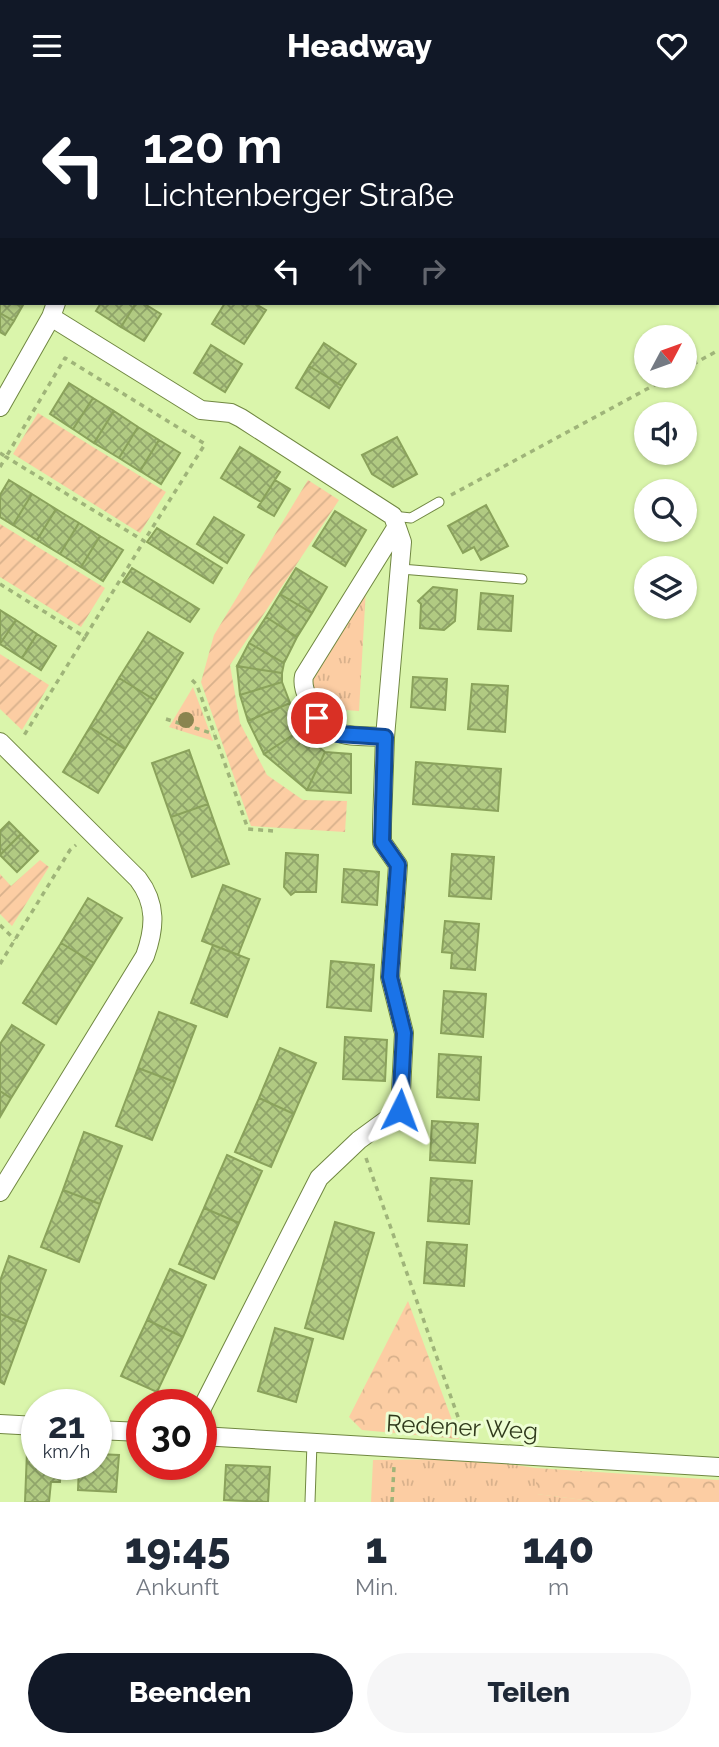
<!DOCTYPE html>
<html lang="de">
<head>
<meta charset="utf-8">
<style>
	:root { --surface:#fff; --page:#f6f6f7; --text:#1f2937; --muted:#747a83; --accent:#111827 }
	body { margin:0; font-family:Raleway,sans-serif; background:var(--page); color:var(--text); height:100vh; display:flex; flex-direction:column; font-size:26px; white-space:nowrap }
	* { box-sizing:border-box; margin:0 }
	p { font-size:23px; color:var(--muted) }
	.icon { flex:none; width:38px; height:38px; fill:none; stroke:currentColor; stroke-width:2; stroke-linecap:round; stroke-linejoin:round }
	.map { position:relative; height:1411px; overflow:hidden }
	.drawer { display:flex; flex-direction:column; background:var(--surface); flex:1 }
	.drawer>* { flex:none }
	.guide { position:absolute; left:0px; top:0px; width:719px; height:214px; box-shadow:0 2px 5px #0004; background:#111827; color:#fff; overflow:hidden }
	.needle { width:46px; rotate:49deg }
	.buttons { position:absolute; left:634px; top:234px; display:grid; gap:14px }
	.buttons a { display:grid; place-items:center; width:63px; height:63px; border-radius:50%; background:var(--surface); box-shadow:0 2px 5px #0004; font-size:35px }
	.speed { position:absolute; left:21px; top:1298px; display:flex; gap:14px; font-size:35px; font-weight:700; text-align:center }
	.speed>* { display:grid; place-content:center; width:91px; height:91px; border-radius:50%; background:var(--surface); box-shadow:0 2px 5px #0004; line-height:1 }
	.speed small { font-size:18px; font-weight:400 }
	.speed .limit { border:10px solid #d22; background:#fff; color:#111 }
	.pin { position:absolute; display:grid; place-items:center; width:60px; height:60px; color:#fff; margin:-30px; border:4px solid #fff; border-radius:50%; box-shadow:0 2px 7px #0007 }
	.me { position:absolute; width:77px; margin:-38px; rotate:3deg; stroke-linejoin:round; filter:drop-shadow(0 0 5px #0008) }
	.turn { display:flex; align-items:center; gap:24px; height:147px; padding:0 28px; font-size:32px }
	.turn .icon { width:91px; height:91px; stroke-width:2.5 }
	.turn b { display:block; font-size:49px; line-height:60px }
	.lanes { display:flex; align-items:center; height:66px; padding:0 28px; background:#0003; justify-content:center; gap:35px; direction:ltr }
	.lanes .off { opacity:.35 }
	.eta { display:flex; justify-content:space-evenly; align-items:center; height:119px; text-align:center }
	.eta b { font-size:42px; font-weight:800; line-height:49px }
	.primary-button { display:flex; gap:14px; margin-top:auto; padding:14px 28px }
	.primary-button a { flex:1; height:80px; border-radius:42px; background:var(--accent); color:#fff; font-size:28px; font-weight:800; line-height:80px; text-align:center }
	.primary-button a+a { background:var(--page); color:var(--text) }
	header { display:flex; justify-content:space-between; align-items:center; height:91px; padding:0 28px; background:var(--accent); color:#fff; font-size:32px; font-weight:800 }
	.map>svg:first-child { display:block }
</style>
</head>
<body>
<header><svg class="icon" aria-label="menu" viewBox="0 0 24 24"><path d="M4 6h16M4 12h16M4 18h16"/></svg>Headway<svg class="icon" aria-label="heart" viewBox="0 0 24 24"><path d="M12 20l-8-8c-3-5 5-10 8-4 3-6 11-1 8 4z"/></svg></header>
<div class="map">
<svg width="719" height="1411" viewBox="0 0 719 1411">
	<defs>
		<pattern id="grass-tufts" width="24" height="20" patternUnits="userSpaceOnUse" patternTransform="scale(1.75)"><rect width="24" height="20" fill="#fccda3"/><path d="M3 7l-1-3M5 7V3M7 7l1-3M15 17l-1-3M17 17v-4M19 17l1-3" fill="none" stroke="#d8b18c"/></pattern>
		<pattern id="forest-crowns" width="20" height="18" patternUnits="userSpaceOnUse" patternTransform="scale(1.75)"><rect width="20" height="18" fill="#fccda3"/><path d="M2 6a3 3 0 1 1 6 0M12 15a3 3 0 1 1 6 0" fill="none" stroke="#d8b18c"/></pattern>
		<pattern id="garden-furrows" width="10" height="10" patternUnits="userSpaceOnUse" patternTransform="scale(1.75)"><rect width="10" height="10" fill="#fccda3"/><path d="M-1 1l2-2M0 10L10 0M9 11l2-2" fill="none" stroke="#d8b18c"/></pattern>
		<pattern id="building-cross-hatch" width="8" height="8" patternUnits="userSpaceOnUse" patternTransform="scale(1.75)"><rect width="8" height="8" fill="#b1ca82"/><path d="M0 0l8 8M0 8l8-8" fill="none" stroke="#90a56a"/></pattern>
	</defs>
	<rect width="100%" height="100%" fill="#daf5ab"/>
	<path fill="url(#grass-tufts)" d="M366,497L359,620L318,617L307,590Z
		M193,596L213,650L169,636Z
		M471,1368L536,1377L537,1403L600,1411H371L373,1369Z"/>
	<path fill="url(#forest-crowns)" d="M408,1210L459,1348L362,1339L349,1326Z
		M536,1377L719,1389V1411H600L536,1403Z"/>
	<path fill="url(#garden-furrows)" d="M38,322L166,401L140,442L13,363Z
		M308,389L339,409L230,574L240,632L267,684L303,709L347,710L345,741L251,735L201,591L214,544Z
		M0,433L105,497L81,536L0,486Z
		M0,563L49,594L22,639L0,618Z
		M40,769L49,776L12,835L0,823V783L11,795Z"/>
	<path fill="url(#building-cross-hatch)" stroke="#8aa25b" stroke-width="2" d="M0,199L2,212L23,214L14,230L0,222Z
		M101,212H136L121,236L96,220Z
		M136,212H143L161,223L144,250L121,236Z
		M225,212H254L266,219L244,253L212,233Z
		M0,222L14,230L5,244L0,241Z
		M324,252L356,273L342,295L309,275Z
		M211,254L242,273L225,301L194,282Z
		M309,275L342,295L329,317L296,297Z
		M69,292L93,307L73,338L50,323Z
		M93,307L114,320L94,352L73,338Z
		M114,320L138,336L119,367L94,352Z
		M138,336L159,349L140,380L119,367Z
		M397,346L417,383L393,396L372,383L362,364Z
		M159,349L180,362L161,393L140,380Z
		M240,356L280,381L261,411L221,387Z
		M9,389L32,403L13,434L0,426V404Z
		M275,389L290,398L274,425L258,416Z
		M32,403L56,418L37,449L13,434Z
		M486,414L508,455L481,469L474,456L463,462L448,435Z
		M56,418L79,432L60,463L37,449Z
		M335,420L366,439L345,475L313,455Z
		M214,426L244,444L227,472L197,453Z
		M79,432L100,445L81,476L60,463Z
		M157,437L222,477L213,492L147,451Z
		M100,445L123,459L103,490L81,476Z
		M132,477L199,518L190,531L123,491Z
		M296,477L327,496L312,522L280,503Z
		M433,496L457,499L455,530L444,539L420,537L421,513L418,510Z
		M481,502L513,505L511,540L478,538Z
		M280,503L312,522L297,546L266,526Z
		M0,519L16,529L0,553Z
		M266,526L297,546L284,572L249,552Z
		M16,529L37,543L22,567L0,553Z
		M148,541L183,562L155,609L119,587Z
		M37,543L56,555L41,579L22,567Z
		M249,552L284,572L282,582L237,575Z
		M237,575L282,582V591L240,604Z
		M413,586L447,588L445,619L411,616Z
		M119,587L155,609L125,658L90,636Z
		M282,591L290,612L248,630L240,604Z
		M472,593L508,595L505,641L468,638Z
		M290,612L299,640L264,663L248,630Z
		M90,636L125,658L98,702L63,681Z
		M299,640L325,661L307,699L264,663Z
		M189,659L208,713L171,726L152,672Z
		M325,661L351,663V702L307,699Z
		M416,671L501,678L498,720L413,713Z
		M208,713L229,773L192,786L171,726Z
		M9,731L21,743L0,764V740Z
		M21,743L38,760L17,781L0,764Z
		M286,762L318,764L316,801H295L291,804L284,796Z
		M452,763L494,766L491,808L449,805Z
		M344,778L379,781L377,814L342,811Z
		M223,794L260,808L238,864L202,850Z
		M88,807L122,827L94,872L61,852Z
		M445,830L479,833L475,879L451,877L452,862L442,861Z
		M61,852L94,872L56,933L23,912Z
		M213,854L249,868L227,926L191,912Z
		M331,870L374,874L371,920L327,916Z
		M444,900L486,903L483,946L441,942Z
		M159,921L196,935L175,991L138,977Z
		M12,934L44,954L11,1007L0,1000V953Z
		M345,946L387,949L385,990L343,988Z
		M280,957L316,972L294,1023L259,1007Z
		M439,963L481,966L479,1009L437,1006Z
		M138,977L175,991L152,1049L116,1035Z
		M0,1000L11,1007L0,1026Z
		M259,1007L294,1023L271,1076L235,1061Z
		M432,1030L478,1033L475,1072L430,1069Z
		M84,1041L122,1055L100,1113L63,1099Z
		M227,1064L262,1080L239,1132L204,1117Z
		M431,1087L472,1090L469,1133L428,1130Z
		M63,1099L100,1113L79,1171L41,1156Z
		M204,1117L239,1132L214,1188L179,1173Z
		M335,1131L374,1142L343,1248L305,1237Z
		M427,1151L467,1154L464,1195L424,1192Z
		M9,1165L46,1179L26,1233L0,1223V1190Z
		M170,1178L206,1194L183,1246L147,1229Z
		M0,1223L26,1233L4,1293L0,1291Z
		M147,1229L183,1246L157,1301L121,1285Z
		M275,1237L313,1248L296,1311L258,1300Z
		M27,1360L37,1361V1374H61L60,1391H51L49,1411H25Z
		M96,1363L119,1364L116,1401L78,1399L79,1374H96Z
		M226,1374L270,1376L268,1411L224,1409Z"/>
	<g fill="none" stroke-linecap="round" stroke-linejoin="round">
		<g stroke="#708741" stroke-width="11">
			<path id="service" d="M393,425L411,427L439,411
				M401,478L522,488
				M310,1411L312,1352"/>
		</g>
		<g stroke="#708741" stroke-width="20">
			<path id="minor" d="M0,84L2,85
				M51,226L201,319L231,322L241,327L393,425L402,451L385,646L382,733V751L398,774L390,886L404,942L400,1019L359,1049L319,1087L202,1317L201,1326
				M0,316L51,226L56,212
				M385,646C350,644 326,650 310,612C306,603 302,595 304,585L396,437
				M0,651L138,788C157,813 155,837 145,865L0,1101
				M0,1333L37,1335
				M96,1339L142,1341
				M201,1345L719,1376"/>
		</g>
		<path stroke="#9fb479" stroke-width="3.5" stroke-dasharray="5 5" stroke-linecap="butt" d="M701,0L702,2
			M718,43L719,47
			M684,278L719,259
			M0,362L6,366L65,267L205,353L144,450
			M0,376L6,366L144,450L85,546
			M451,404L671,285
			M0,493L85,546L23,646
			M192,589L197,594L248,738L273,740
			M166,628L214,643
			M0,834L15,849
			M0,873L70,759L76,754
			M366,1067L463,1340
			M392,1411L394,1376"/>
		<use href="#service" stroke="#fff" stroke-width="9"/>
		<use href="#minor" stroke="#fff" stroke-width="18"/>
	</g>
	<circle fill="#8a844f" cx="186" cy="629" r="8"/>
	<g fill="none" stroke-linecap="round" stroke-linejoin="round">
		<g stroke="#114b97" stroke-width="18">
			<path id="route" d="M317,627L338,643L385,646L382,751L398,774L390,886L404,942L400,1019"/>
		</g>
		<use href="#route" stroke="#1a73e8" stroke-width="12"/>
	</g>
	<g text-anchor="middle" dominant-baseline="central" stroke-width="6" stroke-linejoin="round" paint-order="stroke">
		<g font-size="24" fill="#303a1c" stroke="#edfed2">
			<text transform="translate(462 1336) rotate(3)">Redener Weg</text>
		</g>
	</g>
</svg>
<div class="buttons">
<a><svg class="needle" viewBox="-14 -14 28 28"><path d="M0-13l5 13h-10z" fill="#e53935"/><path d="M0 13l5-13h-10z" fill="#747a83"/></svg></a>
<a><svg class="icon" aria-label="sound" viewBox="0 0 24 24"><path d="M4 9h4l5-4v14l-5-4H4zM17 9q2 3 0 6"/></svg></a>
<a><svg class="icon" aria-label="search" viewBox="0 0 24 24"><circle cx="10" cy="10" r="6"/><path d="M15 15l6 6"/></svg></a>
<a><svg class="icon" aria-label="layers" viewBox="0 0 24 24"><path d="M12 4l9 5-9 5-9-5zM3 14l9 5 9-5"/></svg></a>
</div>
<div class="speed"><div>21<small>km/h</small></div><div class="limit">30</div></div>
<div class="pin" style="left:317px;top:627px;background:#d93025"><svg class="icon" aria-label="arrive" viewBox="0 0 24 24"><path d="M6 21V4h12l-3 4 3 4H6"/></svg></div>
<svg class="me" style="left:400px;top:1019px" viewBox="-20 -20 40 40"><path d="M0-17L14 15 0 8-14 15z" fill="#1a73e8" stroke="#fff" stroke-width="4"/></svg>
<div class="guide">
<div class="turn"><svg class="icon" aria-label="left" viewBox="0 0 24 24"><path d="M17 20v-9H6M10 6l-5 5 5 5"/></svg><div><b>120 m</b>Lichtenberger Straße</div></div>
<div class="lanes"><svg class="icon" aria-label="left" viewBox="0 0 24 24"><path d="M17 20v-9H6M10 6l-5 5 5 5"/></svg><svg class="icon off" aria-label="ahead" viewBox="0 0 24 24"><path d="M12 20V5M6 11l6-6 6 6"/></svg><svg class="icon off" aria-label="right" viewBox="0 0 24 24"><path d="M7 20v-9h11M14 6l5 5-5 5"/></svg></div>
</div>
</div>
<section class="drawer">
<div class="eta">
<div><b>19:45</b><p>Ankunft</p></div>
<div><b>1</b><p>Min.</p></div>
<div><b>140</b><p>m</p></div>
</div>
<div class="primary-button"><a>Beenden</a><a>Teilen</a></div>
</section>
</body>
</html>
